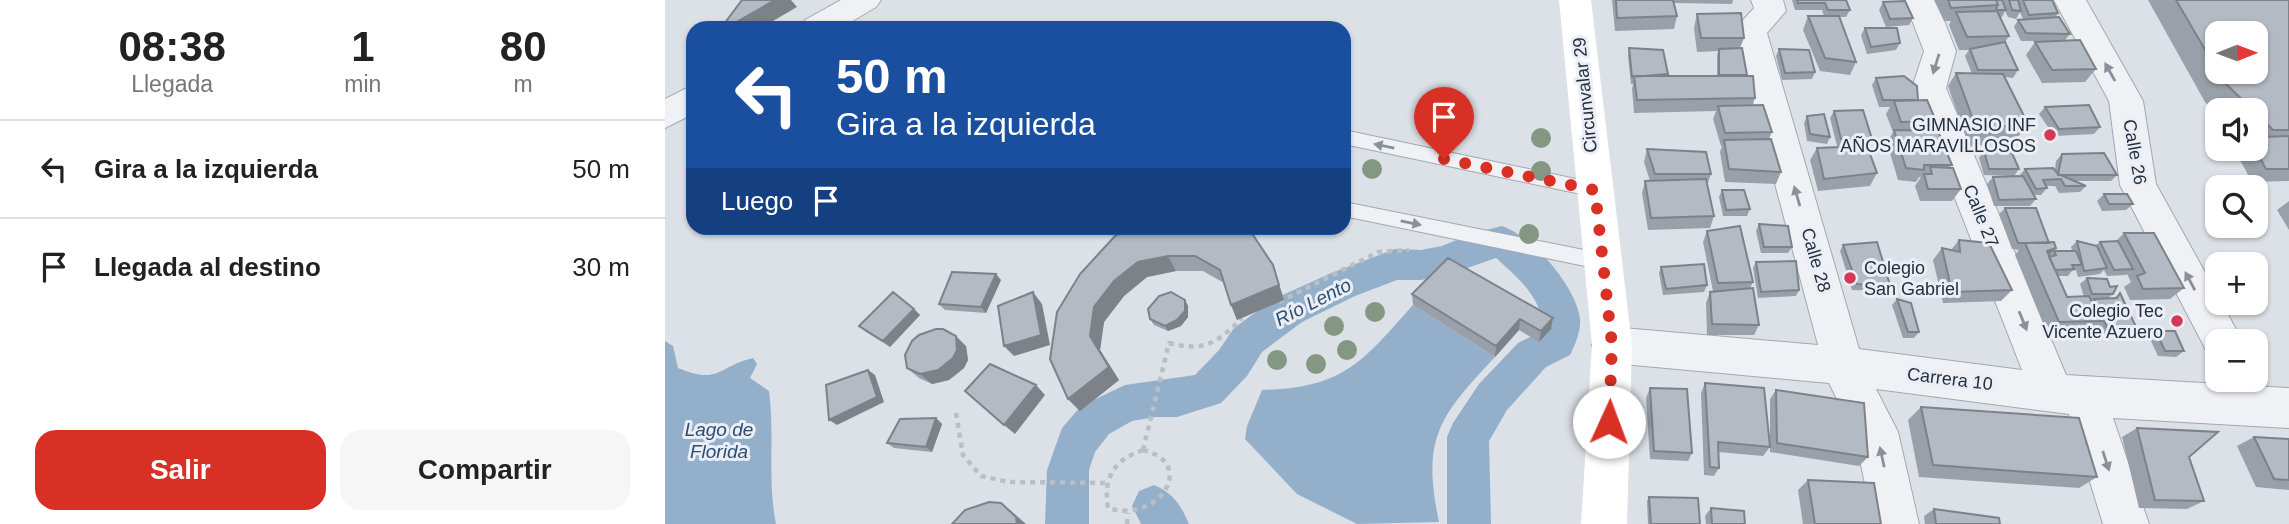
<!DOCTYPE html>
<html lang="es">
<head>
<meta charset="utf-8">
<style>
	:root { --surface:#fff; --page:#f6f6f6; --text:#222; --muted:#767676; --line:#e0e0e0; --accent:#d93025 }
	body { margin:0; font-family:Arial,sans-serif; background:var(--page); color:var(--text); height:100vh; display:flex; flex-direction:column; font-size:26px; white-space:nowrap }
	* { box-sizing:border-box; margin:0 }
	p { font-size:23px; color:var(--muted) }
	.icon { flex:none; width:38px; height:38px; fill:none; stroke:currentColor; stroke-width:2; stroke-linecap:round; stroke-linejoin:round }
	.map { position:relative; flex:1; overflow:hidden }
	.panel { display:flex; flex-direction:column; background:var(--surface); width:665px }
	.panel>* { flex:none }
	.hud { position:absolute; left:21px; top:21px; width:665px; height:214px; border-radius:21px; box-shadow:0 2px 5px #0004; background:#1a4fa0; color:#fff; overflow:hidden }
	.needle { width:46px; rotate:89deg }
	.tools { position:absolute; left:1540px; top:21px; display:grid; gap:14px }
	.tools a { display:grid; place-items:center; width:63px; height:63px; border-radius:14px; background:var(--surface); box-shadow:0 2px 5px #0004; font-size:35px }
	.pin { position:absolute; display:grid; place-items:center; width:60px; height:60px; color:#fff; margin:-72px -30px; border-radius:50% 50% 50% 0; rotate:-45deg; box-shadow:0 0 7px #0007 }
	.pin .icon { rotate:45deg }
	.me { position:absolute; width:77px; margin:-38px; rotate:2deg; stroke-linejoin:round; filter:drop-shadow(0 0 5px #0008) }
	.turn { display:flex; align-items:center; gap:24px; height:147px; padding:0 35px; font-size:32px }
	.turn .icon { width:91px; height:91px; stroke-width:2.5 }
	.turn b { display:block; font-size:49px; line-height:60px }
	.then { display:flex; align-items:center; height:66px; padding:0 35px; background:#0003; gap:14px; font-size:26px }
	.eta { display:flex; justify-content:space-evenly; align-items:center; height:119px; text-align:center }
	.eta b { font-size:42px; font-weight:700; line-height:49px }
	.button { display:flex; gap:14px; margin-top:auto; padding:14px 35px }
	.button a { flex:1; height:80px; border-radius:21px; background:var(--accent); color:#fff; font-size:28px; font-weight:700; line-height:80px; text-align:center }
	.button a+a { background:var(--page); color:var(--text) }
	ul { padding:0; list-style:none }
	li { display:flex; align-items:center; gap:21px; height:98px; padding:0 35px; border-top:2px solid var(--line) }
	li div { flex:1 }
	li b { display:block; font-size:26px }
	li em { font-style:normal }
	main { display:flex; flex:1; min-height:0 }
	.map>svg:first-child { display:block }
</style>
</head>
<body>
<main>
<section class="panel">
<div class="eta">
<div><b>08:38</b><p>Llegada</p></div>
<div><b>1</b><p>min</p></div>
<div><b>80</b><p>m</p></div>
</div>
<ul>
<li><svg class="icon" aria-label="left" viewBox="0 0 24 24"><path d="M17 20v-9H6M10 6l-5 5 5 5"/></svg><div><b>Gira a la izquierda</b></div><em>50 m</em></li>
<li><svg class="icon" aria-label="arrive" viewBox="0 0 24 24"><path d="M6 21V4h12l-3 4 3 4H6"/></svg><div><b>Llegada al destino</b></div><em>30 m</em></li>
</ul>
<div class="button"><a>Salir</a><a>Compartir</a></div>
</section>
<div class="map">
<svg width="1624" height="524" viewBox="0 0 1624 524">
	<rect width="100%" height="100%" fill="#dce1e7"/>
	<path fill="#94afca" d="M748,305L830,357C775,416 756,437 774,522L692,524L632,494L580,439L582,426L597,390C679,388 697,362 748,305Z
		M0,341L8,346L13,368C56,385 51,367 88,358L92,364L85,378L104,391C110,435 102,480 111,524H0Z"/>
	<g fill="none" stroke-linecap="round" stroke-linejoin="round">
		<path fill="#94afca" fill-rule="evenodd" d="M837,226C868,237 911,286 915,319C916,331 910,345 905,355L881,367L842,410L824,441L826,524H782V437L788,423L814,384L853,343L875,332C883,302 851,276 831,258L782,275L756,280H732L690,296L637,322L597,352L582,376L556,403L512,417H490L467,421L444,434L430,452L424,470V524H380L382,470L397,428L416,406L460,385L530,375L554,350L569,328L611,298L664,274L730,249L756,250L777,246L806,234Z
			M489,485C508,493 516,505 524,524H476L467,506L474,491Z"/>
		<g stroke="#a1a8b1" stroke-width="2">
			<path id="lane" d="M679,130L930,183L936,185L939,190L936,195L930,197L679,144Z
				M679,202L939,254L946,256L949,262L946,268L939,270L679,216Z"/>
		</g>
		<g stroke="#a1a8b1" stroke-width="2">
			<path id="street" d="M176,0H216L211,7L176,28H135L140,20Z
				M1086,0H1118L1121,11L1102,33L1194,349L1357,370L1247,88L1259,51L1239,0H1271L1291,51L1281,88L1401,375L1624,388V428L1448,418L1484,524H1438L1404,414L1211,389L1233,432L1254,524H1208L1190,435L1164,383L947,363L933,358L927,345L933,332L947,327L1153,345L1069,30L1089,8Z
				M1389,0H1421L1478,101L1491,184L1552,294V303H1557L1577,341H1552V357L1543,354L1455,185L1444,101Z
				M28,85V114L0,128V99Z"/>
		</g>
		<path stroke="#babfc5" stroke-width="4.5" stroke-dasharray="5 5" stroke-linecap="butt" d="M614,302L713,252L744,250
			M291,413L298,455L316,476L344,482L441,483
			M478,450C533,463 494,524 443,508C438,477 449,460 478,450Z
			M478,450L504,343C540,352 552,343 577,318
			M462,524L463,513"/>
		<use href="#lane" fill="#eff1f5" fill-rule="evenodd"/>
		<use href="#street" fill="#eff1f5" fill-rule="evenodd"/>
		<path fill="#fff" fill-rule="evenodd" d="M894,0H926L967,345L962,524H916L927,345Z"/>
	</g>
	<g fill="#839783">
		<circle cx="876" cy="138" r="10"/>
		<circle cx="707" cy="169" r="10"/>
		<circle cx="876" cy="171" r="10"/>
		<circle cx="864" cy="234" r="10"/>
		<circle cx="710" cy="312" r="10"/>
		<circle cx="669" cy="326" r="10"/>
		<circle cx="682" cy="350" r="10"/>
		<circle cx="612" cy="360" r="10"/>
		<circle cx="651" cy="364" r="10"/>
	</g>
	<path fill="#9aa0a9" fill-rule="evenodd" d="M947,0H1068L1067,4L1009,3L1012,16L1009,29L950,31Z
		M1127,0H1181L1185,10L1181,17H1175L1191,62L1185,75L1155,71L1138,30L1143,16H1159L1157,10H1130Z
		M1269,0H1387L1393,13L1390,18L1405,34L1399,41L1431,69L1420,82L1377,83L1361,55L1370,42L1394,41H1356L1349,27L1353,20L1358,19L1355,12L1351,19L1343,17L1340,11L1337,17H1335L1344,36L1340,42L1353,70L1348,78L1340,77L1363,124L1353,137L1329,139L1325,145L1304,146L1283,86L1291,73L1307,74L1300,56L1304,50H1294L1284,25L1286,21H1279Z
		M1483,0H1624V181L1587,182L1569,149H1591V110H1552V115L1540,102ZM1552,33L1591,72H1552Z
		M1218,2L1248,18L1244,25L1221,27L1214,10Z
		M1032,14L1079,38L1075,48L1081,76L1090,98L1087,106L1107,132L1104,139L1116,172L1111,184L1060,182L1055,152L1057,146H1056L1048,119L1051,111L969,113L967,89L968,84H966L963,56L964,48L1003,74V76H1052V56L1053,51L1032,52L1029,28Z
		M1200,28L1235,43L1231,50L1202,54L1196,35Z
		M1114,49L1150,72L1147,79L1117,80L1111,56Z
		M1211,78L1253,100L1271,121L1265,131L1287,165L1285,167L1296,189L1287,201H1255L1250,186L1256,177H1254L1251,182L1233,180L1222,143L1228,132L1221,114L1225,107H1214L1207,85Z
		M1380,107L1435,127L1429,134L1389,136L1374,114Z
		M1169,111L1207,139L1203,146H1202L1212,173L1205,186L1153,191L1145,160L1152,148L1193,146H1172L1165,118Z
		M1142,116L1165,137L1162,144L1142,141L1139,123Z
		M982,149L1046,174L1042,185L1049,216L1045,228L983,230L977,193L980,181H985L979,162Z
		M1319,151L1354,169L1349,176L1319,175L1314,158Z
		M1397,154L1452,175L1446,181H1410L1421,186L1415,192L1394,193L1390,186H1381L1382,188L1376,195H1369L1371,199L1365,206H1329L1322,184L1328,177H1355V175L1360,169L1390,170L1391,161Z
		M1057,190L1085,209L1082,216H1058L1054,197Z
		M1439,194L1468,204L1461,210L1437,211L1432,201Z
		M1624,201V230L1612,210Z
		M1340,208L1391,248L1384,256L1389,251H1407L1406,247L1412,241L1431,245L1435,242L1451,241L1459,233L1519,288L1505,299L1465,300L1459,287L1466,282L1462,274L1461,275L1442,276L1439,270L1435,274L1413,277L1411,270L1407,271L1403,276H1393L1402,297H1419L1415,284L1422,278L1448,294L1442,299L1449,298L1455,293L1473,331L1466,336L1437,337L1431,325L1423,332L1382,333L1350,255L1354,250L1347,249L1334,214Z
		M1094,224L1127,247L1123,253H1096L1091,231Z
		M1042,231L1088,282L1085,288L1094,325L1089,335H1042L1041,303L1045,292L1048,291L1038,242Z
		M451,235L608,265L619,300L572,320L559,283L538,271H511L482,277L459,296L439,322L435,350L454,380L415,411L403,399Z
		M1294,240L1347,290L1336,301L1278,303L1268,260L1277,248L1286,250Z
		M1178,245L1225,285L1220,291L1187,290L1175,251Z
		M783,258L886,329L874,342L854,330L830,357L748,305L747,294Z
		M1091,262L1134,290L1131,296L1093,298L1088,268Z
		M996,267L1042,285L1039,292L998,295L994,273Z
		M336,280L321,313L280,310L274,304Z
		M1232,299L1254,332L1249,338H1238L1227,305Z
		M520,300L523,306V317L516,326L503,331L489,325L485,319Z
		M249,309L255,315L225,347L201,332L194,326Z
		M1491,331L1519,351L1511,357L1493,356L1484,337Z
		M301,346L303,360L299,368L284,380L267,384L254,378L242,368Z
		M1040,383L1105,447L1098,456L1053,452L1054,468L1049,476L1039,475L1036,393Z
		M985,388L1027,453L1023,461L985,459L981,398Z
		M1111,390L1203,457L1194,466L1105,452V399Z
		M1256,407L1432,477L1414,488L1254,477L1243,420Z
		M271,418L277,424L267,452L229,448L222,443Z
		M1472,428L1524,457L1539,501L1522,509L1474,508L1457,437Z
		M1589,437L1624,439V490L1591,487L1572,446Z
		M1143,480L1216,524H1138L1133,490Z
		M984,497L1035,524H983L982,501Z
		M1046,508L1080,524H1041L1040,516Z
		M1269,509L1335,524H1260L1259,516Z"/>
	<path fill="#7d8289" d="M110,0H126L132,7L96,28H61Z
		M1391,248L1381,258L1382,251Z
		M503,256L511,271L482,277L459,296L439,322L435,350L454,380L415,411L403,399L425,336L429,307L449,281L473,262Z
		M608,265L619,300L572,320L566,305Z
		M331,274L336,280L321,313L316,307Z
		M368,292L377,304L385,345L349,356L339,346Z
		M520,300L523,306V317L516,326L503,331L500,326Z
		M249,309L255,315L225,347L218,341Z
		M888,318L886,329L874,342L876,331Z
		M855,319L854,330L830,357L831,346Z
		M291,336L301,346L303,360L299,368L284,380L267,384L255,374Z
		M203,370L210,375L219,402L172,425L164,420Z
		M371,385L380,395L350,434L339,425Z
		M271,418L277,424L267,452L261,447Z
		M336,503L346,511L361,524H352Z"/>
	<path fill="#b3bac4" stroke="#7d8289" stroke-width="2" d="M77,0H110L61,28H56Z
		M951,0H1008L1012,16L952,18Z
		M1132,0H1181L1185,10H1163L1160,3H1133Z
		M1283,0H1331L1333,5L1286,8Z
		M1331,0H1337L1341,10H1332L1331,8L1333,5Z
		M1344,0H1353L1356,11L1347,10Z
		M1358,0H1387L1393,13L1364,15Z
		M1511,0H1624V130H1608L1591,113V110H1588L1559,82L1553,72H1591V33H1552V70Z
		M1240,1L1248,18L1225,19L1218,2Z
		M1332,11L1344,36L1302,37L1291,12Z
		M1076,13L1079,38H1036L1032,14Z
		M1143,16H1174L1191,62L1160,58Z
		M1394,17L1405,34L1361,33L1353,20Z
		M208,22L240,28H202Z
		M1200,28H1232L1235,43L1206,47Z
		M1415,40L1431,69L1387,70L1370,42Z
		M1340,42L1353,70H1313L1305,49Z
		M964,48L998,50L1003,74L967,77Z
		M1077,48L1082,75H1054V49Z
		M1114,49L1144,50L1150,72L1120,73Z
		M1291,73L1338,74L1363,124L1331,127L1334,133H1313Z
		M969,76H1088L1090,98L972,100Z
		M1239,76L1252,86L1253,100H1218L1211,78Z
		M1262,100L1271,121L1236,122L1229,101Z
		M1098,105L1107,132L1060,133L1053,106Z
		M1424,105L1435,127L1394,129L1380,107Z
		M1198,110L1207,139H1176L1169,111Z
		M1159,114L1165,137L1145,134L1142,116Z
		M1591,129H1592L1600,137L1624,136V169H1601L1590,149Z
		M1229,130L1273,131L1287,165H1259V170L1241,168Z
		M1106,139L1116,172L1064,169L1059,140Z
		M1202,146L1212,173L1159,179L1152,148Z
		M982,149L1041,152L1046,174H990Z
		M1319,151L1347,153L1354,169H1324Z
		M1439,153L1452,175H1393L1397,154Z
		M1265,167L1288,168L1296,189H1263L1259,174H1267Z
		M1388,168L1393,174L1421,186H1400L1396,179L1378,180L1382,188L1371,189L1360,169Z
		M1358,176L1371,199L1334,200L1328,177Z
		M1041,179L1049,216L986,218L980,181Z
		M1057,190H1079L1085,209L1061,210Z
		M1439,194H1462L1468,204H1444Z
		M1340,208H1371L1384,243H1353Z
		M1094,224L1123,226L1127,247H1099Z
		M1075,226L1088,282L1053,283L1042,231Z
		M478,228H571L588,235L608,265L614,285L566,305L555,270L530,256H503L473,262L449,281L429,307L425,336L444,367L403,399L385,359L392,312L415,274L451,235Z
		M1459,233H1489L1519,288L1478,289L1472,276L1480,273Z
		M1294,240L1324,243L1347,290L1287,292L1277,248L1295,252Z
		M1412,241L1432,246L1442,268L1419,271Z
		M1453,241L1468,269L1449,270L1435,242Z
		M1212,242L1225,285L1192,284L1178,245Z
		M1389,242L1391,248L1382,251L1402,297L1424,296L1436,321L1394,322L1360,243Z
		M1389,251H1411L1417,265H1407L1409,269L1390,270L1384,257L1391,255Z
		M783,258L888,318L876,331L855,319L831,346L747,294Z
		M1131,261L1134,290L1096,292L1091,262Z
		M1039,264L1042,285L1001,289L996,267Z
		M287,272L331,274L316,307L274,304Z
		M1422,278L1442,279L1445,287L1452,286L1448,294H1427Z
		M1088,288L1094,325L1047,324L1045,292Z
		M228,292L249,309L218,341L194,326Z
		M368,292L376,335L339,346L333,306Z
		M506,292L520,300V311L512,320L500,326L485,319L483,309L494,296Z
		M1455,293L1473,331L1444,332L1429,299L1452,298Z
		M1232,299L1246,303L1254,332H1243Z
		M271,329H278L291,336L292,350L288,358L273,370L255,374L242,368L240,355L247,341L254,335Z
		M1491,331H1510L1519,351H1500Z
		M325,364L371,385L339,425L300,391Z
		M203,370L212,397L164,420L161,385Z
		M1040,383L1099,388L1105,447L1053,442L1054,468L1045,467Z
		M985,388L1022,389L1027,453L989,451Z
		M1111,390L1199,403L1203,457L1112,443Z
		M1256,407L1414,418L1432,477L1268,465Z
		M271,418L261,447L222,443L235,419Z
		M1472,428L1553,432L1524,457L1539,501L1490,500Z
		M1589,437L1624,439V480L1609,479Z
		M1143,480L1209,483L1216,524H1150Z
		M984,497L1033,498L1035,524H986Z
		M324,502L336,503L351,517L352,524H287L300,510Z
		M1046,508L1079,511L1080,524H1047Z
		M1269,509L1334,518L1335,524H1271Z"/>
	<defs><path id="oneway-solid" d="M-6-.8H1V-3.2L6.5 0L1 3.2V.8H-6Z" transform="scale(1.75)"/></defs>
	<g fill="#8a909a">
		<use href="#oneway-solid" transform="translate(1271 64) rotate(107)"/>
		<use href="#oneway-solid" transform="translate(1445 72) rotate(-119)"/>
		<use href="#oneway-solid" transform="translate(719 146) rotate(-168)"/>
		<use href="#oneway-solid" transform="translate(1132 196) rotate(-106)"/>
		<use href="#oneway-solid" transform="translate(746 223) rotate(11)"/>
		<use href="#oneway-solid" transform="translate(1525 281) rotate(-118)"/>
		<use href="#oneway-solid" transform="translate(1358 321) rotate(68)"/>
		<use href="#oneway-solid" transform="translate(1217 457) rotate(-102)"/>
		<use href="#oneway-solid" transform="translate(1441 461) rotate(72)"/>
	</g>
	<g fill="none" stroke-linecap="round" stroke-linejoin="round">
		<path stroke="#d93025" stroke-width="12" stroke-dasharray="0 21.6" d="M779,159L930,190L947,345L944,422"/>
	</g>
	<g fill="#d63753" stroke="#ebeff5" stroke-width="2.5">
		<circle cx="1385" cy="135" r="7"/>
		<circle cx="1185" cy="278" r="7"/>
		<circle cx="1512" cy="321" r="7"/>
	</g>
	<g text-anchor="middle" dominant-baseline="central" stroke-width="6" stroke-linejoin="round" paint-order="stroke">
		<g font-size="18" fill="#252f3e" stroke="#ebeff5">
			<text transform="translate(920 95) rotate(-96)">Circunvalar 29</text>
			<text transform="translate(1470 152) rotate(80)">Calle 26</text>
			<text transform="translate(1316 216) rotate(68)">Calle 27</text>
			<text transform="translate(1151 260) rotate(74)">Calle 28</text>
			<text transform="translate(1285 379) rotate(7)">Carrera 10</text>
		</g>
		<g font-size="18" fill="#252f3e" stroke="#ebeff5" text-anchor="end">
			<text x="1371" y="125">GIMNASIO INF<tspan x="1371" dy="21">AÑOS MARAVILLOSOS</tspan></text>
			<text x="1199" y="268" text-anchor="start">Colegio<tspan x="1199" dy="21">San Gabriel</tspan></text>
			<text x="1498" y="311">Colegio Tec<tspan x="1498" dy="21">Vicente Azuero</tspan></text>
		</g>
		<g font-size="19" font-style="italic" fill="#2d4e74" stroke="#ebeff5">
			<text transform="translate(648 302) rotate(-27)">Río Lento</text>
			<text x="54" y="429">Lago de<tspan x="54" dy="22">Florida</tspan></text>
		</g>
	</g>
</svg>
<div class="tools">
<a><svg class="needle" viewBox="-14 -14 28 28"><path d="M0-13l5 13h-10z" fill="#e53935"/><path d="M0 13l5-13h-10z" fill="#767676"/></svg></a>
<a><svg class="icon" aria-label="sound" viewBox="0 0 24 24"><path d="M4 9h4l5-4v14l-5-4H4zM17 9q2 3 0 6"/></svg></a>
<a><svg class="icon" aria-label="search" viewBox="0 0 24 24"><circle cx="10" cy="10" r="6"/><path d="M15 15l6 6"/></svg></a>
<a>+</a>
<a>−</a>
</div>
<div class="pin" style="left:779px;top:159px;background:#d93025"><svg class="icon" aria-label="arrive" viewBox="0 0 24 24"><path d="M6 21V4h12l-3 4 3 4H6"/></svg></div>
<svg class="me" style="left:944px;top:422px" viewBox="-20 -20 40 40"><circle r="19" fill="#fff"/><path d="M0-13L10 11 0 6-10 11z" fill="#d93025"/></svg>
<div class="hud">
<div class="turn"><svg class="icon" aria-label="left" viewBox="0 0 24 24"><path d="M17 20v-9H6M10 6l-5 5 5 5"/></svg><div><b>50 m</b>Gira a la izquierda</div></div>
<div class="then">Luego<svg class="icon" aria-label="arrive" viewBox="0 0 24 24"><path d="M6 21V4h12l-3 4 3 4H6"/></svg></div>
</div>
</div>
</main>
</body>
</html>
